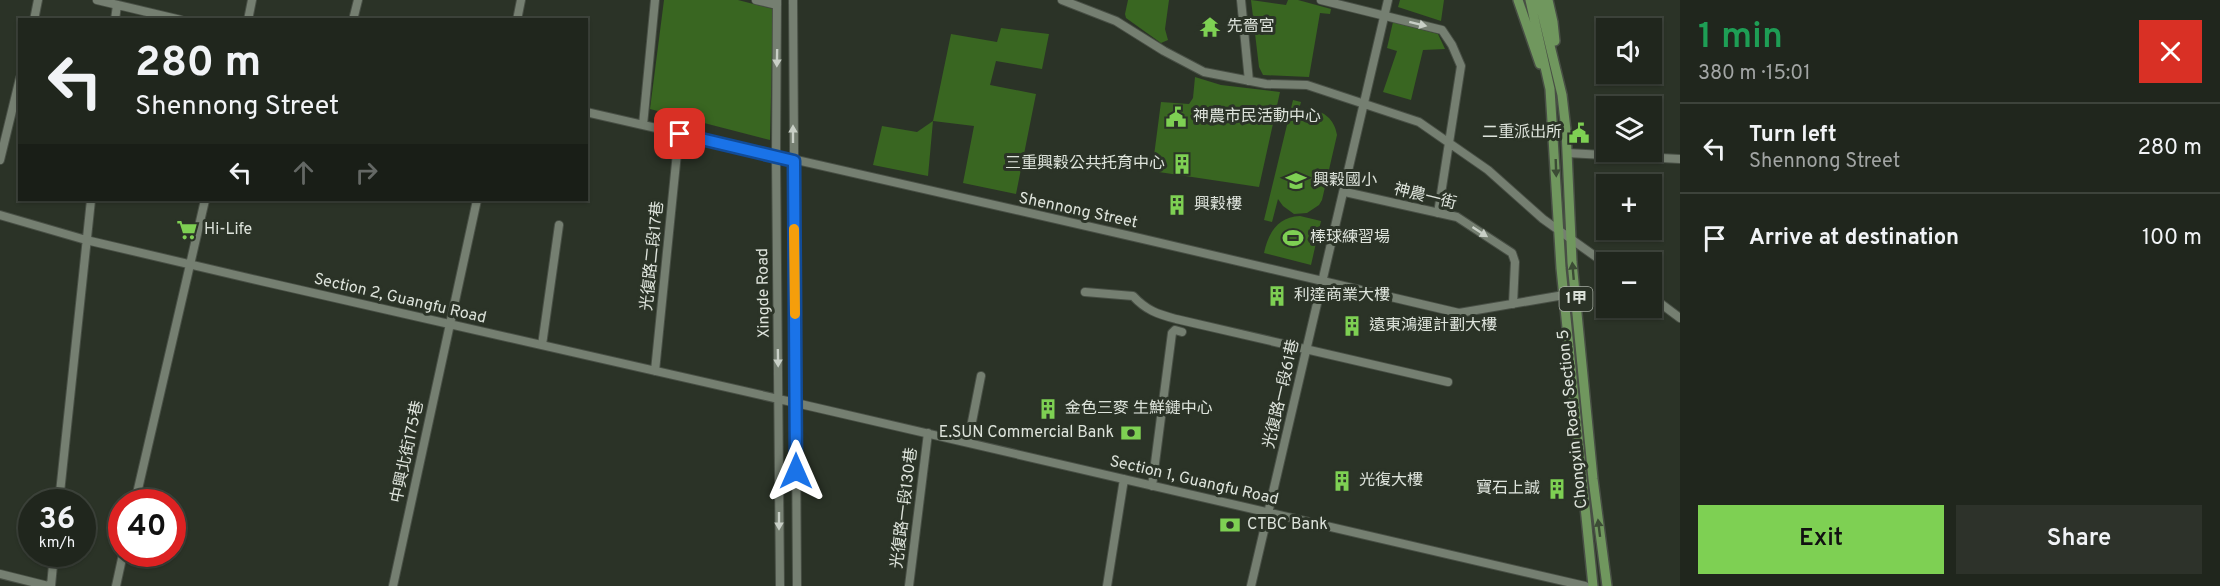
<!DOCTYPE html>
<html lang="en">
<head>
<meta charset="utf-8">
<style>
	:root { --surface:#20261d; --page:#2d322a; --text:#f1f3f6; --muted:#a2a5a4; --line:#3d433b; --accent:#7ed053 }
	body { margin:0; font-family:Overpass,"Noto Sans TC",sans-serif; background:var(--page); color:var(--text); height:100vh; display:flex; flex-direction:column; font-size:22px; white-space:nowrap }
	* { box-sizing:border-box; margin:0 }
	p { font-size:20px; color:var(--muted) }
	.icon { flex:none; width:33px; height:33px; fill:none; stroke:currentColor; stroke-width:2; stroke-linecap:round; stroke-linejoin:round }
	.map { position:relative; flex:1; overflow:hidden }
	.drawer { display:flex; flex-direction:column; background:var(--surface); width:540px }
	.drawer>* { flex:none }
	.banner { position:absolute; left:18px; top:18px; width:570px; height:183px; border-radius:0px; box-shadow:0 2px 4px #0004,0 0 0 2px var(--line); background:#20261d; color:var(--text); overflow:hidden }
	.fabs { position:absolute; left:1596px; top:18px; display:grid; gap:12px }
	.fabs a { display:grid; place-items:center; width:66px; height:66px; border-radius:0px; background:var(--surface); box-shadow:0 2px 4px #0004,0 0 0 2px var(--line); font-size:30px }
	.speed { position:absolute; left:18px; top:489px; display:flex; gap:12px; font-size:30px; font-weight:700; text-align:center }
	.speed>* { display:grid; place-content:center; width:78px; height:78px; border-radius:50%; background:var(--surface); box-shadow:0 2px 4px #0004,0 0 0 2px var(--line); line-height:1 }
	.speed small { font-size:15px; font-weight:400 }
	.speed .limit { border:9px solid #d22; background:#fff; color:#111 }
	.pin { position:absolute; display:grid; place-items:center; width:51px; height:51px; color:#fff; margin:-26px; border-radius:12px; box-shadow:0 3px 9px #0006 }
	.me { position:absolute; width:66px; margin:-33px; rotate:0deg; stroke-linejoin:round; filter:drop-shadow(0 0 4px #0008) }
	.turn { display:flex; align-items:center; gap:21px; height:126px; padding:0 18px; font-size:27px }
	.turn .icon { width:78px; height:78px; stroke-width:2.5 }
	.turn b { display:block; font-size:42px; line-height:51px }
	.lanes { display:flex; align-items:center; height:57px; padding:0 18px; background:#0003; justify-content:center; gap:30px; direction:ltr }
	.lanes .off { opacity:.35 }
	.round { display:grid; place-items:center; flex:none; width:63px; height:63px; border-radius:0px; background:var(--page) }
	.head { display:flex; align-items:center; justify-content:space-between; height:102px; padding:0 18px }
	h1 { font-size:36px; font-weight:600; line-height:45px; color:#1e9e55 }
	.primary-button { display:flex; gap:12px; margin-top:auto; padding:12px 18px }
	.primary-button a { flex:1; height:69px; border-radius:0px; background:var(--accent); color:#111; font-size:24px; font-weight:600; line-height:69px; text-align:center }
	.primary-button a+a { background:var(--page); color:var(--text) }
	ul { padding:0; list-style:none }
	li { display:flex; align-items:center; gap:18px; height:90px; padding:0 18px; border-top:2px solid var(--line) }
	li div { flex:1 }
	li b { display:block; font-size:22px }
	li em { font-style:normal }
	main { display:flex; flex:1; min-height:0 }
	.map>svg:first-child { display:block }
</style>
</head>
<body>
<main>
<div class="map">
<svg width="1680" height="586" viewBox="0 0 1680 586">
	<rect width="100%" height="100%" fill="#2b3327"/>
	<path fill="#396621" d="M664,0H738L773,9L770,140L650,109Z
		M1128,0H1169L1165,29L1168,40L1161,43L1126,18L1125,14Z
		M1251,0L1286,5L1288,0H1298L1331,9L1330,14L1320,13L1309,77L1263,75L1259,67Z
		M1400,0H1444L1441,21L1398,7Z
		M1393,22L1438,34L1445,49L1423,50L1411,100L1383,92L1397,51L1387,48Z
		M1001,28L1049,34L1042,69L996,61L990,85L1036,94L1016,194L963,183L974,126L933,121L928,176L873,165L882,126L917,132L933,121L951,34L997,42Z
		M1195,77L1221,85L1280,92L1259,187L1152,171L1161,102L1189,104L1193,98Z
		M1293,100L1301,102L1298,113C1316,105 1334,115 1337,135L1322,200L1319,205L1307,213L1294,214L1283,206L1278,199L1272,222L1264,220Z
		M1300,216L1321,221L1311,265L1264,253C1268,234 1277,217 1300,216Z"/>
	<g fill="none" stroke-linecap="round" stroke-linejoin="round">
		<g stroke="#484f45" stroke-width="10">
			<path id="minor" d="M97,0L181,20
				M756,0L777,5
				M777,0L776,157L780,586
				M793,0L797,586
				M1062,0L1116,21L1164,51L1204,72L1266,84L1307,85L1419,122L1488,170L1543,219L1606,264
				M1241,0L1249,81
				M1321,0L1442,30L1452,45L1461,66L1438,213
				M34,20L38,0
				M115,20L117,5
				M248,20L252,0
				M353,20L358,0
				M517,20L521,0
				M586,112L1139,238L1459,313L1564,295
				M643,125L655,0
				M1567,153L1680,159
				M0,160L20,78
				M1345,192L1457,217L1512,253L1515,262L1513,304
				M0,215L86,240L261,281L796,403L1585,586
				M1085,292L1133,296C1146,310 1157,314 1176,319L1448,382
				M1652,297L1680,318
				M542,345L559,225
				M655,371L678,143
				M968,442L981,376
				M1152,486L1172,333L1175,330L1182,332
				M59,502L91,200
				M135,502L205,200
				M0,574L48,586
				M51,586L54,554
				M116,586L123,554
				M393,586L477,200
				M909,586L928,433
				M1107,586L1124,479
				M1251,586L1388,0"/>
		</g>
		<g stroke="#484f45" stroke-width="12">
			<path id="major" d="M1518,0L1540,64
				M1530,0L1550,89L1561,268L1593,586
				M1539,0L1562,95L1566,130L1572,262L1593,479L1607,586
				M1548,0L1553,22L1555,41"/>
		</g>
		<use href="#minor" stroke="#757f71" stroke-width="8"/>
		<use href="#major" stroke="#70975e" stroke-width="9"/>
	</g>
	<defs><path id="oneway-solid" d="M-6-.8H1V-3.2L6.5 0L1 3.2V.8H-6Z" transform="scale(1.5)"/></defs>
	<g fill="#c8cfc6">
		<use href="#oneway-solid" transform="translate(1418 24) rotate(14)"/>
		<use href="#oneway-solid" transform="translate(777 58) rotate(91)"/>
		<use href="#oneway-solid" transform="translate(793 134) rotate(-90)"/>
		<use href="#oneway-solid" transform="translate(1480 232) rotate(33)"/>
		<use href="#oneway-solid" transform="translate(778 358) rotate(89)"/>
		<use href="#oneway-solid" transform="translate(779 521) rotate(90)"/>
	</g>
	<g fill="#3c4c35">
		<use href="#oneway-solid" transform="translate(1556 168) rotate(88)"/>
		<use href="#oneway-solid" transform="translate(1573 271) rotate(-95)"/>
		<use href="#oneway-solid" transform="translate(1599 528) rotate(-97)"/>
	</g>
	<g fill="none" stroke-linecap="round" stroke-linejoin="round">
		<g stroke="#114b97" stroke-width="15">
			<path id="route" d="M680,134L794,161L796,471"/>
		</g>
		<use href="#route" stroke="#1a73e8" stroke-width="10"/>
		<path stroke="#f59e0b" stroke-width="10" d="M794,229L795,314"/>
	</g>
	<defs>
		<g id="temple-bare" transform="scale(1.62)"><path d="M0-6L5-2H3V0L6.5 2.5H4V6H1.5V3h-3V6H-4V2.5H-6.5L-3 0V-2H-5Z" fill="#7ed053" stroke="#2b3327" stroke-width="2.5" paint-order="stroke"/></g>
		<g id="civic-bare" transform="scale(1.62)"><path d="M-.6-6.5H3V-4.5H.6V-3L4-1V1h2V6H-6V1h2V-1L-.6-3ZM-1.2 2.5V6h2.4V2.5Z" fill="#7ed053" stroke="#2b3327" stroke-width="2.5" paint-order="stroke"/></g>
		<g id="building-bare" transform="scale(1.62)"><path d="M-4-6H4V6H1V3H-1V6H-4ZM-2.5-4.3h1.7v1.8h-1.7ZM.8-4.3h1.7v1.8H.8ZM-2.5-1h1.7V.8h-1.7ZM.8-1h1.7V.8H.8Z" fill="#7ed053" stroke="#2b3327" stroke-width="2.5" paint-order="stroke"/></g>
		<g id="school-bare" transform="scale(1.62)"><path d="M0-5L7-2L0 1L-7-2ZM-4 1L0 2.5L4 1V4Q0 6-4 4Z" fill="#7ed053" stroke="#2b3327" stroke-width="2.5" paint-order="stroke"/></g>
		<g id="supermarket-bare" transform="scale(1.62)"><path d="M-6-5.5h2.5l.6 2H6L4.5 2H-2.5L-4.4-4H-6ZM-1.5 3.2a1.3 1.3 0 1 0 .1 0ZM3 3.2a1.3 1.3 0 1 0 .1 0Z" fill="#7ed053" stroke="#2b3327" stroke-width="2.5" paint-order="stroke"/></g>
		<g id="stadium-bare" transform="scale(1.62)"><path d="M0-5a6.5 5 0 1 0 0 10a6.5 5 0 1 0 0-10ZM-3.5-1.8h7v3.6h-7Z" fill="#7ed053" stroke="#2b3327" stroke-width="2.5" paint-order="stroke"/></g>
		<g id="bank-bare" transform="scale(1.62)"><path d="M-6-4H6V4H-6ZM0-2.3a2.3 2.3 0 1 0 0 4.6a2.3 2.3 0 1 0 0-4.6Z" fill="#7ed053" stroke="#2b3327" stroke-width="2.5" paint-order="stroke"/></g>
	</defs>
	<g fill-rule="evenodd">
		<use href="#temple-bare" x="1210" y="27"/>
		<use href="#civic-bare" x="1176" y="117"/>
		<use href="#civic-bare" x="1579" y="133"/>
		<use href="#building-bare" x="1182" y="164"/>
		<use href="#school-bare" x="1296" y="181"/>
		<use href="#building-bare" x="1177" y="205"/>
		<use href="#supermarket-bare" x="187" y="230"/>
		<use href="#stadium-bare" x="1293" y="238"/>
		<use href="#building-bare" x="1277" y="296"/>
		<use href="#building-bare" x="1352" y="326"/>
		<use href="#building-bare" x="1048" y="409"/>
		<use href="#bank-bare" x="1131" y="433"/>
		<use href="#building-bare" x="1342" y="481"/>
		<use href="#building-bare" x="1557" y="489"/>
		<use href="#bank-bare" x="1230" y="525"/>
	</g>
	<g text-anchor="middle" dominant-baseline="central" stroke-width="6" stroke-linejoin="round" paint-order="stroke">
		<rect fill="#2b3327" stroke="#a8aea5" stroke-width="1.5" x="1559.5" y="287" width="33" height="24" rx="4.5"/>
		<g font-size="15" font-weight="bold" fill="#dde3db">
			<text x="1576" y="299">1甲</text>
		</g>
		<g font-size="16" fill="#dde3db" stroke="#2b3327" text-anchor="start">
			<text x="1227" y="27">先嗇宮</text>
			<text x="1193" y="117">神農市民活動中心</text>
			<text x="1562" y="133" text-anchor="end">二重派出所</text>
			<text x="1165" y="164" text-anchor="end">三重興穀公共托育中心</text>
			<text x="1313" y="181">興穀國小</text>
			<text x="1194" y="205">興穀樓</text>
			<text x="204" y="230">Hi-Life</text>
			<text x="1310" y="238">棒球練習場</text>
			<text x="1294" y="296">利達商業大樓</text>
			<text x="1369" y="326">遠東鴻運計劃大樓</text>
			<text x="1065" y="409">金色三麥 生鮮鏈中心</text>
			<text x="1114" y="433" text-anchor="end">E.SUN Commercial Bank</text>
			<text x="1359" y="481">光復大樓</text>
			<text x="1540" y="489" text-anchor="end">寶石上誠</text>
			<text x="1247" y="525">CTBC Bank</text>
		</g>
		<g font-size="16" fill="#dde3db" stroke="#2b3327">
			<text transform="translate(1425 197) rotate(14)">神農一街</text>
			<text transform="translate(1078 211) rotate(12)">Shennong Street</text>
			<text transform="translate(653 256) rotate(-84)">光復路二段17巷</text>
			<text transform="translate(764 293) rotate(-91)">Xingde Road</text>
			<text transform="translate(400 299) rotate(13)">Section 2, Guangfu Road</text>
			<text transform="translate(1282 394) rotate(-77)">光復路一段61巷</text>
			<text transform="translate(1573 419) rotate(-96)">Chongxin Road Section 5</text>
			<text transform="translate(408 452) rotate(-78)">中興北街175巷</text>
			<text transform="translate(1194 481) rotate(13)">Section 1, Guangfu Road</text>
			<text transform="translate(905 508) rotate(-83)">光復路一段130巷</text>
		</g>
	</g>
</svg>
<div class="fabs">
<a><svg class="icon" aria-label="sound" viewBox="0 0 24 24"><path d="M4 9h4l5-4v14l-5-4H4zM17 9q2 3 0 6"/></svg></a>
<a><svg class="icon" aria-label="layers" viewBox="0 0 24 24"><path d="M12 4l9 5-9 5-9-5zM3 14l9 5 9-5"/></svg></a>
<a>+</a>
<a>−</a>
</div>
<div class="speed"><div>36<small>km/h</small></div><div class="limit">40</div></div>
<div class="pin" style="left:680px;top:134px;background:#d93025"><svg class="icon" aria-label="arrive" viewBox="0 0 24 24"><path d="M6 21V4h12l-3 4 3 4H6"/></svg></div>
<svg class="me" style="left:796px;top:471px" viewBox="-20 -20 40 40"><path d="M0-17L14 15 0 8-14 15z" fill="#1a73e8" stroke="#fff" stroke-width="4"/></svg>
<div class="banner">
<div class="turn"><svg class="icon" aria-label="left" viewBox="0 0 24 24"><path d="M17 20v-9H6M10 6l-5 5 5 5"/></svg><div><b>280 m</b>Shennong Street</div></div>
<div class="lanes"><svg class="icon" aria-label="left" viewBox="0 0 24 24"><path d="M17 20v-9H6M10 6l-5 5 5 5"/></svg><svg class="icon off" aria-label="ahead" viewBox="0 0 24 24"><path d="M12 20V5M6 11l6-6 6 6"/></svg><svg class="icon off" aria-label="right" viewBox="0 0 24 24"><path d="M7 20v-9h11M14 6l5 5-5 5"/></svg></div>
</div>
</div>
<section class="drawer">
<div class="head"><div><h1>1 min</h1><p>380 m · 15:01</p></div><a class="round" style="background:#d93025;color:#fff"><svg class="icon" aria-label="close" viewBox="0 0 24 24"><path d="M6 6l12 12M18 6L6 18"/></svg></a></div>
<ul>
<li><svg class="icon" aria-label="left" viewBox="0 0 24 24"><path d="M17 20v-9H6M10 6l-5 5 5 5"/></svg><div><b>Turn left</b><p>Shennong Street</p></div><em>280 m</em></li>
<li><svg class="icon" aria-label="arrive" viewBox="0 0 24 24"><path d="M6 21V4h12l-3 4 3 4H6"/></svg><div><b>Arrive at destination</b></div><em>100 m</em></li>
</ul>
<div class="primary-button"><a>Exit</a><a>Share</a></div>
</section>
</main>
</body>
</html>
